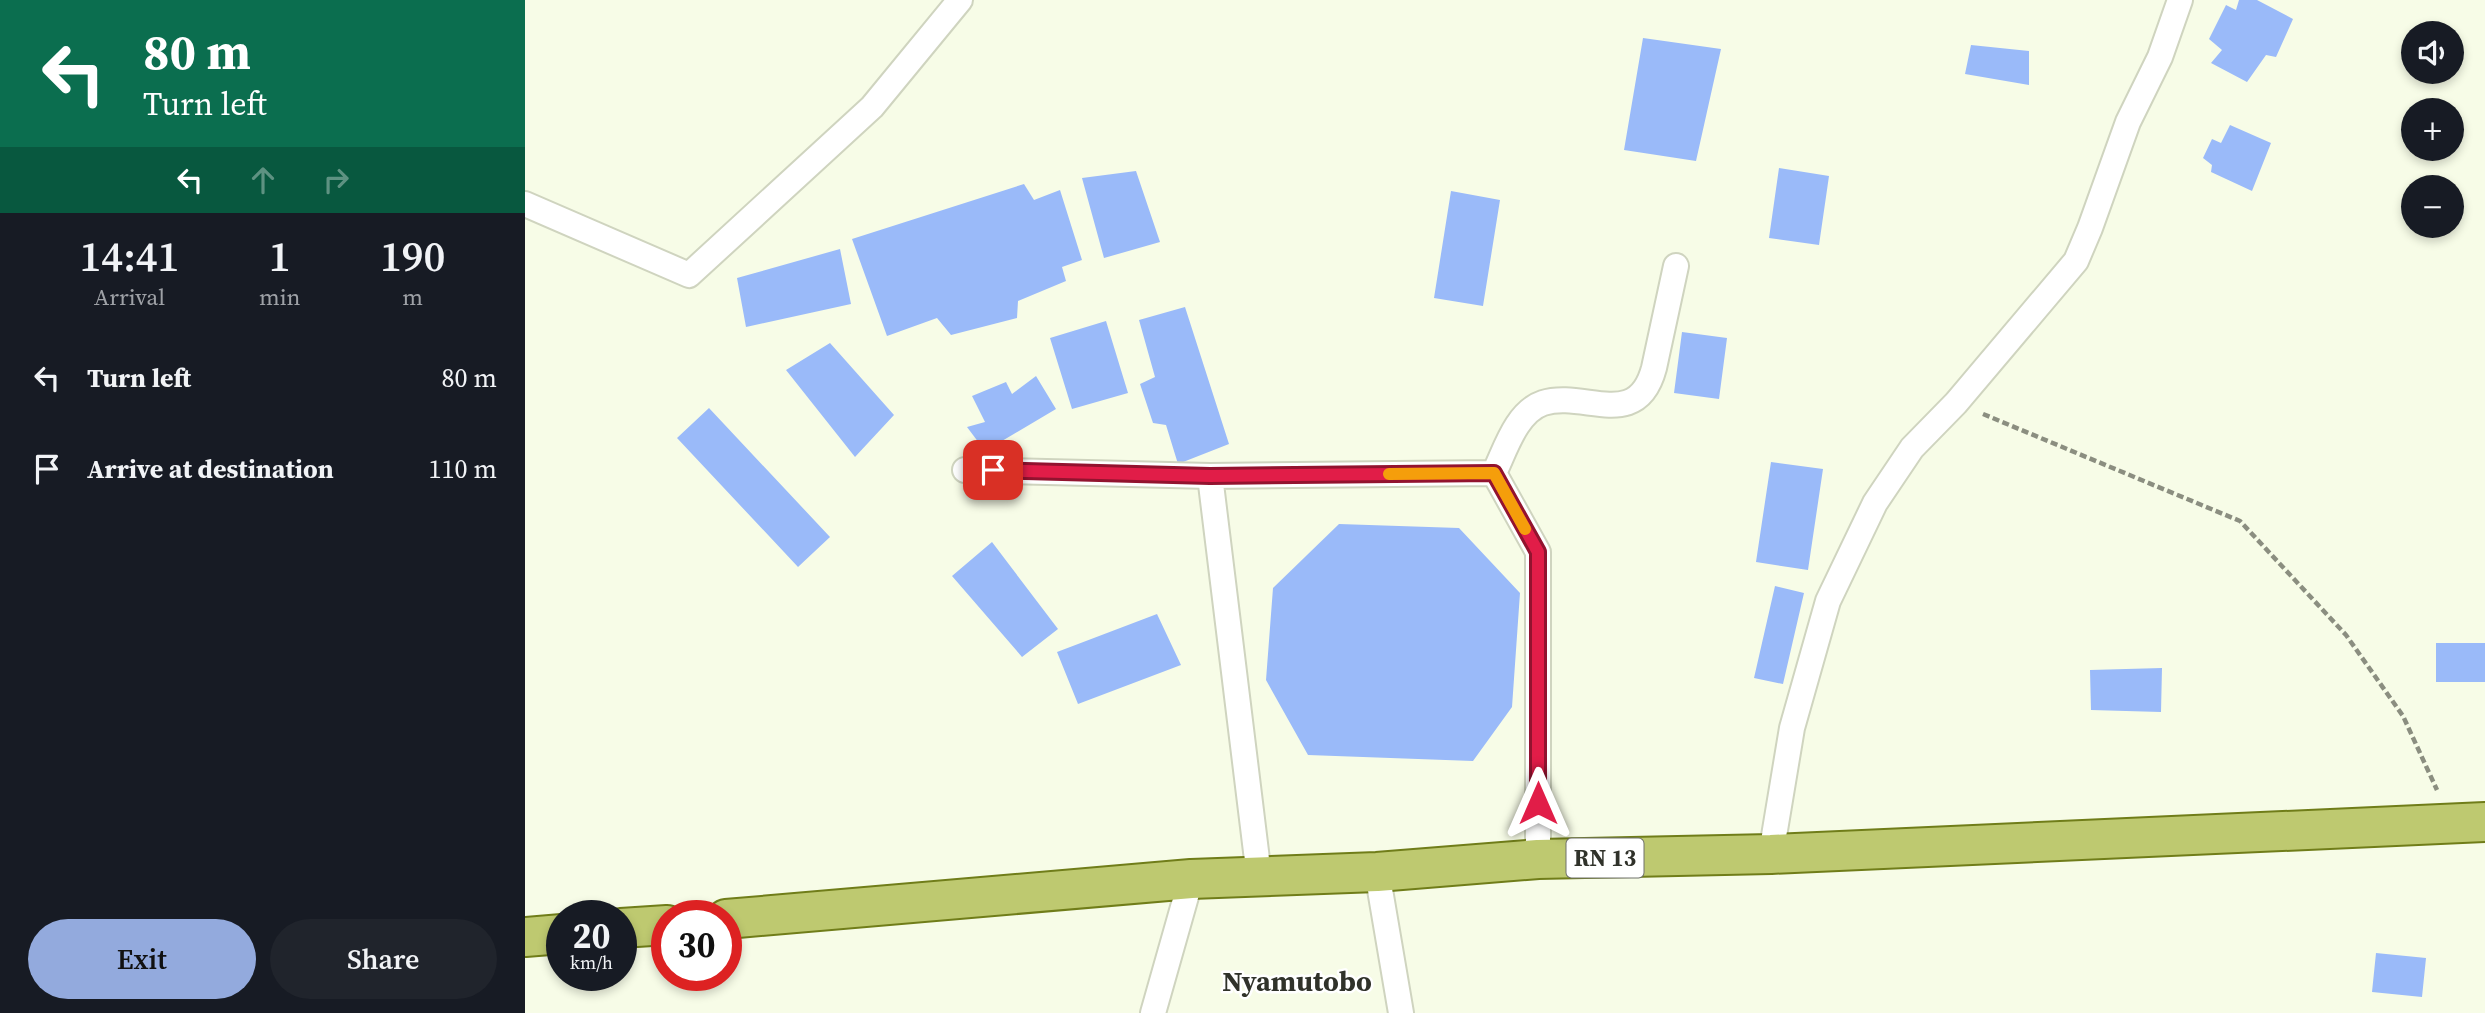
<!DOCTYPE html>
<html lang="en">
<head>
<meta charset="utf-8">
<style>
	:root { --surface:#171b24; --page:#20242c; --text:#f1f3f6; --muted:#9ea1a6; --accent:#93aadd }
	body { margin:0; font-family:"Source Serif 4",serif; background:var(--page); color:var(--text); height:100vh; display:flex; flex-direction:column; font-size:26px; white-space:nowrap }
	* { box-sizing:border-box; margin:0 }
	p { font-size:23px; color:var(--muted) }
	.icon { flex:none; width:38px; height:38px; fill:none; stroke:currentColor; stroke-width:2; stroke-linecap:round; stroke-linejoin:round }
	.map { position:relative; flex:1; overflow:hidden }
	.side { display:flex; flex-direction:column; background:var(--surface); width:525px }
	.side>* { flex:none }
	.top-card { background:#0b6e4f; color:#fff; overflow:hidden }
	.controls { position:absolute; left:1876px; top:21px; display:grid; gap:14px }
	.controls a { display:grid; place-items:center; width:63px; height:63px; border-radius:50%; background:var(--surface); box-shadow:0 4px 10px #0003; font-size:35px }
	.speed { position:absolute; left:21px; top:900px; display:flex; gap:14px; font-size:35px; font-weight:700; text-align:center }
	.speed>* { display:grid; place-content:center; width:91px; height:91px; border-radius:50%; background:var(--surface); box-shadow:0 4px 10px #0003; line-height:1 }
	.speed small { font-size:18px; font-weight:400 }
	.speed .limit { border:10px solid #d22; background:#fff; color:#111 }
	.pin { position:absolute; display:grid; place-items:center; width:60px; height:60px; color:#fff; margin:-30px; border-radius:14px; box-shadow:0 4px 10px #0006 }
	.me { position:absolute; width:77px; margin:-38px; rotate:0deg; stroke-linejoin:round; filter:drop-shadow(0 0 5px #0008) }
	.turn { display:flex; align-items:center; gap:24px; height:147px; padding:0 28px; font-size:32px }
	.turn .icon { width:91px; height:91px; stroke-width:2.5 }
	.turn b { display:block; font-size:49px; line-height:60px }
	.lanes { display:flex; align-items:center; height:66px; padding:0 28px; background:#0003; justify-content:center; gap:35px; direction:ltr }
	.lanes .off { opacity:.35 }
	.eta { display:flex; justify-content:space-evenly; align-items:center; height:119px; text-align:center }
	.eta b { font-size:42px; font-weight:600; line-height:49px }
	.cta { display:flex; gap:14px; margin-top:auto; padding:14px 28px }
	.cta a { flex:1; height:80px; border-radius:42px; background:var(--accent); color:#111; font-size:28px; font-weight:600; line-height:80px; text-align:center }
	.cta a+a { background:var(--page); color:var(--text) }
	ul { padding:0; list-style:none }
	li { display:flex; align-items:center; gap:21px; height:91px; padding:0 28px }
	li div { flex:1 }
	li b { display:block; font-size:26px }
	li em { font-style:normal }
	main { display:flex; flex:1; min-height:0 }
	.map>svg:first-child { display:block }
</style>
</head>
<body>
<main>
<section class="side">
<div class="top-card">
<div class="turn"><svg class="icon" aria-label="left" viewBox="0 0 24 24"><path d="M17 20v-9H6M10 6l-5 5 5 5"/></svg><div><b>80 m</b>Turn left</div></div>
<div class="lanes"><svg class="icon" aria-label="left" viewBox="0 0 24 24"><path d="M17 20v-9H6M10 6l-5 5 5 5"/></svg><svg class="icon off" aria-label="ahead" viewBox="0 0 24 24"><path d="M12 20V5M6 11l6-6 6 6"/></svg><svg class="icon off" aria-label="right" viewBox="0 0 24 24"><path d="M7 20v-9h11M14 6l5 5-5 5"/></svg></div>
</div>
<div class="eta">
<div><b>14:41</b><p>Arrival</p></div>
<div><b>1</b><p>min</p></div>
<div><b>190</b><p>m</p></div>
</div>
<ul>
<li><svg class="icon" aria-label="left" viewBox="0 0 24 24"><path d="M17 20v-9H6M10 6l-5 5 5 5"/></svg><div><b>Turn left</b></div><em>80 m</em></li>
<li><svg class="icon" aria-label="arrive" viewBox="0 0 24 24"><path d="M6 21V4h12l-3 4 3 4H6"/></svg><div><b>Arrive at destination</b></div><em>110 m</em></li>
</ul>
<div class="cta"><a>Exit</a><a>Share</a></div>
</section>
<div class="map">
<svg width="1960" height="1013" viewBox="0 0 1960 1013">
	<rect width="100%" height="100%" fill="#f7fce7"/>
	<path fill="#9abaf9" d="M1714,0H1732L1768,19L1751,57L1741,55L1722,82L1686,63L1697,50L1684,39L1701,5L1711,10Z
		M1118,38L1196,49L1171,161L1099,150Z
		M1446,45L1504,51V85L1440,74Z
		M1705,125L1746,143L1727,191L1686,172L1687,165L1678,158L1687,139L1696,143Z
		M1254,168L1304,176L1294,245L1244,238Z
		M611,171L635,242L579,258L557,178Z
		M499,184L509,200L535,190L557,260L537,267L541,281L493,301L492,318L426,335L412,318L362,336L327,239Z
		M926,191L975,200L958,306L909,298Z
		M315,249L326,304L221,327L212,278Z
		M660,307L704,444L653,464L641,425L628,423L615,384L630,377L614,320Z
		M581,321L603,393L547,409L525,338Z
		M1157,332L1202,338L1194,399L1149,393Z
		M305,343L369,415L330,457L261,370Z
		M511,376L531,409L460,451L442,427L460,422L447,396L481,382L487,394Z
		M184,408L305,537L273,567L152,438Z
		M1246,462L1298,469L1283,570L1231,562Z
		M814,524L934,528L995,593L987,707L948,761L783,755L741,680L748,588Z
		M467,542L533,629L497,657L427,576Z
		M1250,586L1279,593L1258,684L1229,678Z
		M632,614L656,665L553,704L532,652Z
		M1911,643H1960V682H1911Z
		M1637,668L1636,712L1566,710L1565,670Z
		M1851,953L1901,958L1897,997L1847,992Z"/>
	<g fill="none" stroke-linecap="round" stroke-linejoin="round">
		<g stroke="#cfd4bf" stroke-width="28">
			<path id="street" d="M0,204L164,275L347,107L435,0
				M440,470L685,476L969,473L1013,552V859
				M969,473C980,451 991,412 1018,403C1060,390 1112,432 1129,368L1151,266
				M685,476L734,876
				M1246,854L1267,728L1303,601L1350,503L1387,448L1431,403L1551,261L1565,228L1603,122L1635,57L1655,0
				M852,872L876,1013
				M628,1013L666,879"/>
		</g>
		<g stroke="#707d19" stroke-width="42">
			<path id="primary" d="M201,919L666,879L852,872L1013,859L1246,854L1960,822
				M96,928L142,925
				M0,937L37,934"/>
		</g>
		<path stroke="#8b8e80" stroke-width="4.5" stroke-dasharray="7 3.5" stroke-linecap="butt" d="M1458,414L1715,521L1821,635L1878,716L1912,790"/>
		<use href="#street" stroke="#fff" stroke-width="24"/>
		<use href="#primary" stroke="#bec970" stroke-width="38"/>
	</g>
	<g fill="none" stroke-linecap="round" stroke-linejoin="round">
		<g stroke="#92132f" stroke-width="18">
			<path id="route" d="M468,470L685,476L969,473L1013,552V803"/>
		</g>
		<use href="#route" stroke="#e11d48" stroke-width="12"/>
		<path stroke="#f59e0b" stroke-width="12" d="M864,474L969,473L1000,529"/>
	</g>
	<g text-anchor="middle" dominant-baseline="central" stroke-width="5" stroke-linejoin="round" paint-order="stroke">
		<rect fill="#fff" stroke="#6e706a" stroke-width="2" x="1041.5" y="838.5" width="77" height="39" rx="5"/>
		<g font-size="23" font-weight="bold" fill="#30322a">
			<text x="1080" y="858">RN 13</text>
		</g>
		<g font-size="28" font-weight="bold" fill="#30322a" stroke="#fff">
			<text x="772" y="981">Nyamutobo</text>
		</g>
	</g>
</svg>
<div class="controls">
<a><svg class="icon" aria-label="sound" viewBox="0 0 24 24"><path d="M4 9h4l5-4v14l-5-4H4zM17 9q2 3 0 6"/></svg></a>
<a>+</a>
<a>−</a>
</div>
<div class="speed"><div>20<small>km/h</small></div><div class="limit">30</div></div>
<div class="pin" style="left:468px;top:470px;background:#d93025"><svg class="icon" aria-label="arrive" viewBox="0 0 24 24"><path d="M6 21V4h12l-3 4 3 4H6"/></svg></div>
<svg class="me" style="left:1013px;top:803px" viewBox="-20 -20 40 40"><path d="M0-17L14 15 0 8-14 15z" fill="#e11d48" stroke="#fff" stroke-width="4"/></svg>
</div>
</main>
</body>
</html>
